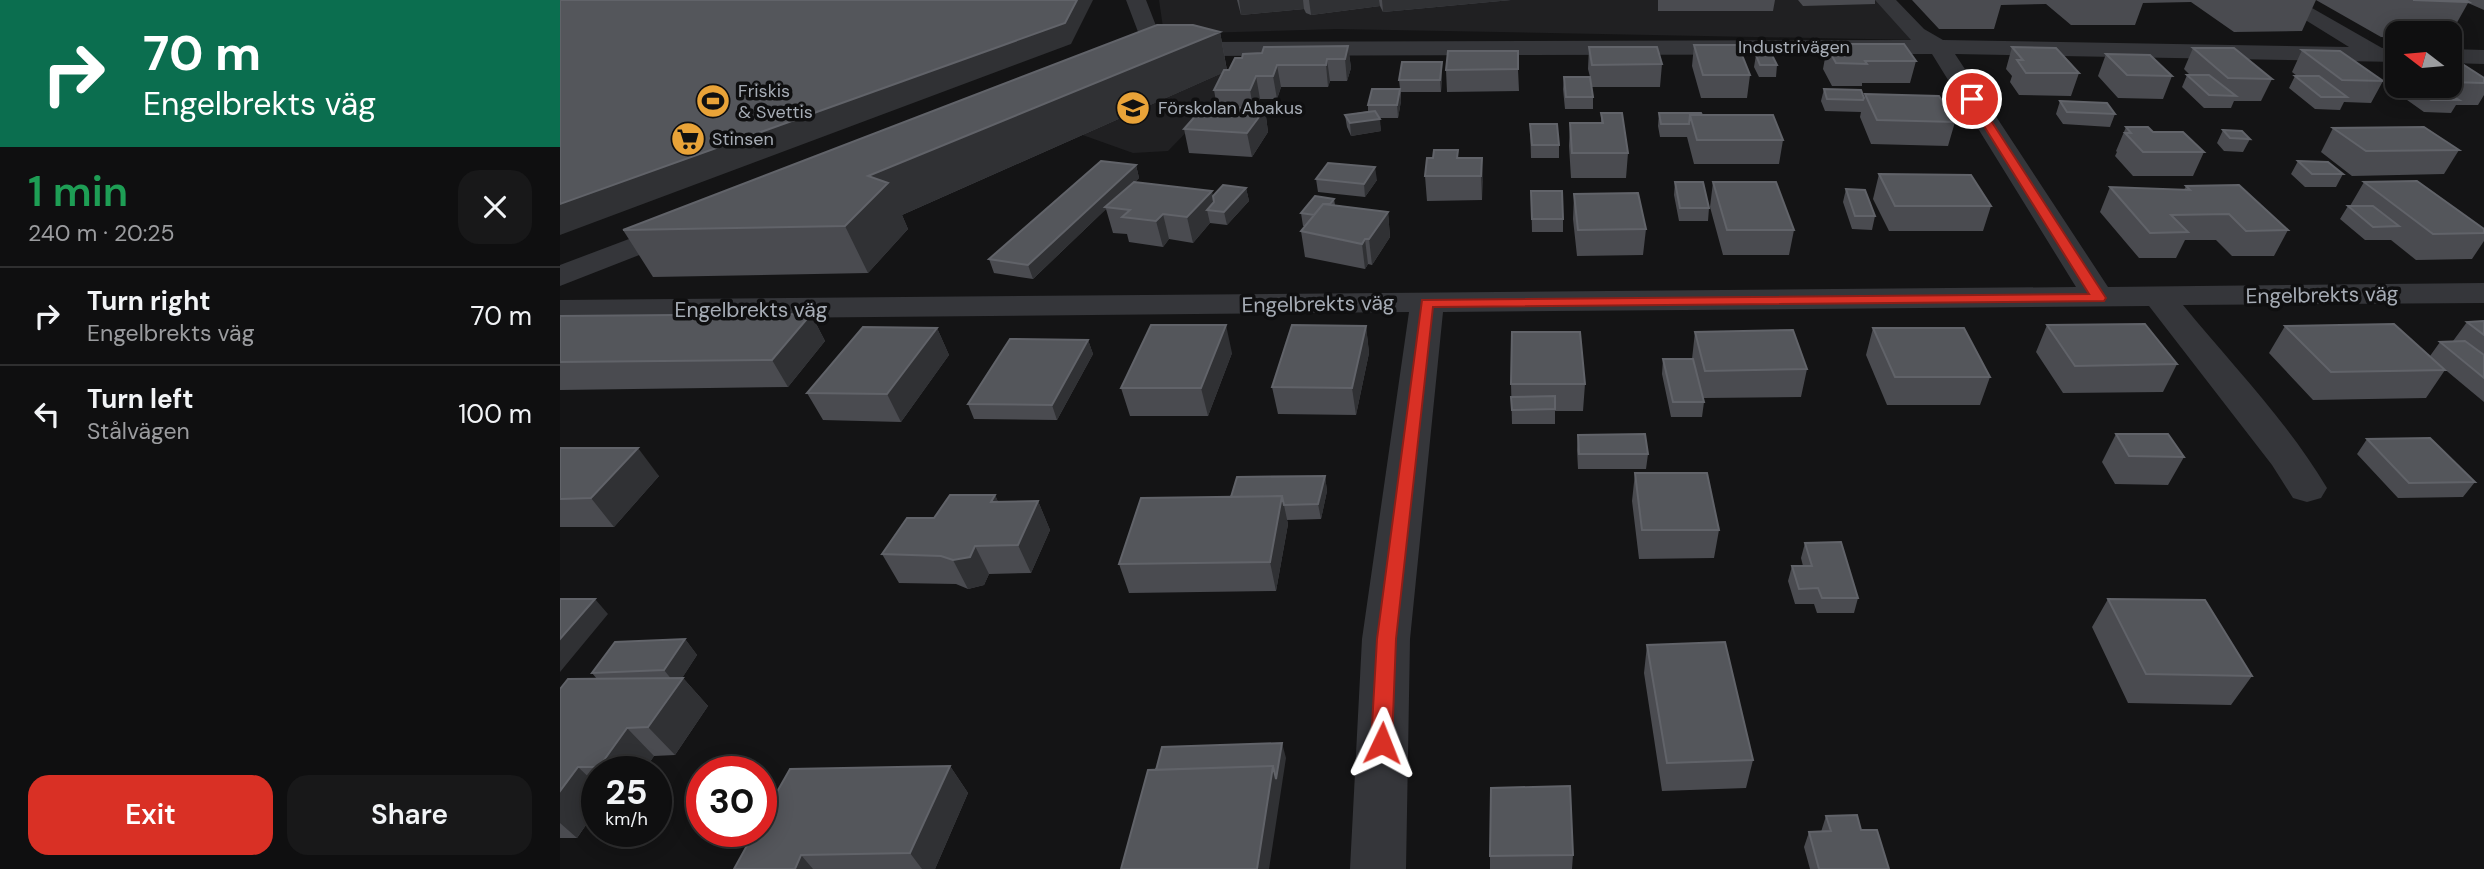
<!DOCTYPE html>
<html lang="en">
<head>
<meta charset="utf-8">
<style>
	:root { --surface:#0f0f10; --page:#181819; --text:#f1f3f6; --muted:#9b9c9f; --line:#2f2f30; --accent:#d93025 }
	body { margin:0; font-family:"DM Sans",sans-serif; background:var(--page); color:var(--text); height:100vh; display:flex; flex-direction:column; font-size:26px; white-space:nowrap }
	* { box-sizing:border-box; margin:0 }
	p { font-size:23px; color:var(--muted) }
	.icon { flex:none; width:38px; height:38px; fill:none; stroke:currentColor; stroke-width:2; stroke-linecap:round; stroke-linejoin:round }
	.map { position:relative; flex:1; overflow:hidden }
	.panel { display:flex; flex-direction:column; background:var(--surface); width:560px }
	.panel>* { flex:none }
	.top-card { background:#0b6e4f; color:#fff; overflow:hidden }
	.needle { width:46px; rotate:286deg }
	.tools { position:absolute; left:1825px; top:21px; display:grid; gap:14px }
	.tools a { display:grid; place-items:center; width:77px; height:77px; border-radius:14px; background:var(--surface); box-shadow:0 4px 18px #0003,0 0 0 2px var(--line); font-size:35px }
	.speed { position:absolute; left:21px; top:756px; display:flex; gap:14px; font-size:35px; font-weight:700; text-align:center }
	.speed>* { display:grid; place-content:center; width:91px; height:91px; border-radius:50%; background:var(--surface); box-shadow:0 4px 18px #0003,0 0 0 2px var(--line); line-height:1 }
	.speed small { font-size:18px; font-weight:400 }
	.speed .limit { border:10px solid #d22; background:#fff; color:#111 }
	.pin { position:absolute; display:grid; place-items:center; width:60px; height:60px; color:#fff; margin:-30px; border:4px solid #fff; border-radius:50%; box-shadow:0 2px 7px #0007 }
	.me { position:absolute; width:77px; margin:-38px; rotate:2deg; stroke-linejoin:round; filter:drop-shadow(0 0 5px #0008) }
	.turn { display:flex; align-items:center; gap:24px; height:147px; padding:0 28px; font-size:32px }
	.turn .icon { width:91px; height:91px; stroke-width:2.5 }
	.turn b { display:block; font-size:49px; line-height:60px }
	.round { display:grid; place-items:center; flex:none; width:74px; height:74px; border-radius:21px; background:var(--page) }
	.overview { display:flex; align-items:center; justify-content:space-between; height:119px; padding:0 28px }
	h1 { font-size:42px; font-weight:600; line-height:52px; color:#1e9e55 }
	.button { display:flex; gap:14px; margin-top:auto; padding:14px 28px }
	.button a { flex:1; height:80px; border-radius:21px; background:var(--accent); color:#fff; font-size:28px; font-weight:600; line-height:80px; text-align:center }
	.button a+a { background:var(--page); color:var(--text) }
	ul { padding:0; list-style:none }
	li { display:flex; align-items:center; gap:21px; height:98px; padding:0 28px; border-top:2px solid var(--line) }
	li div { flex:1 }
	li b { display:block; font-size:26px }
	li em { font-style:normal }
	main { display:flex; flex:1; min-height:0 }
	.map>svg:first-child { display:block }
</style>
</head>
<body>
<main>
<section class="panel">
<div class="top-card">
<div class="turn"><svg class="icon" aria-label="right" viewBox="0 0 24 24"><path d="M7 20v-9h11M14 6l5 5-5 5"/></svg><div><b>70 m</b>Engelbrekts väg</div></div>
</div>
<div class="overview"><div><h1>1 min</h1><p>240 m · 20:25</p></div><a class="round"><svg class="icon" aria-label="close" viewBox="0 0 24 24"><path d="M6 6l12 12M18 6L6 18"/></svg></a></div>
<ul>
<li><svg class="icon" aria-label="right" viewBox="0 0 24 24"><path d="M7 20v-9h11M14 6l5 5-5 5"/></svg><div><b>Turn right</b><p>Engelbrekts väg</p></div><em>70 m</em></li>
<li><svg class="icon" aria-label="left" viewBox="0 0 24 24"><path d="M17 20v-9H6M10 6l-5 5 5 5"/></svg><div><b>Turn left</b><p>Stålvägen</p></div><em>100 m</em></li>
</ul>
<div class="button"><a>Exit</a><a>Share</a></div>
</section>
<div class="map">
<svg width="1924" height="869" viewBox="0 0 1924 869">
	<rect width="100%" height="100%" fill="#141415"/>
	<path fill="#202022" d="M599,0H1318L1357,40L777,29L604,34Z
		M606,64L683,74L608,151L573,153L475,118Z"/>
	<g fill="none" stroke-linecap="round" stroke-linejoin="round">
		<path fill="#35363a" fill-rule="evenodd" d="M566,0H586L600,36L635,42L1351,40L1315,0H1336L1364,29L1383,40L1789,47L1713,0H1738L1822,48H1838V62L1395,54L1548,287L1924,283V303L1623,305C1672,365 1728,422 1767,488L1761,498L1747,502L1733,498L1712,465L1589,306L883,312L850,639L846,869H790L802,639L849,312L0,320V300L1516,287L1372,54L635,56L606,53L583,45Z
			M1890,49L1924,50V64L1890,63Z
			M122,219L133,222L137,228L133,234L0,286V265Z"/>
	</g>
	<path fill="#4a4b50" d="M677,0H951L823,12L820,6L751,15L746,13L744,9L681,15Z
		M1098,0H1215L1213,11H1098Z
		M1238,0H1315V4L1243,6Z
		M1352,0H1924V10L1908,3L1890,35V33H1838V38L1821,37L1756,0L1742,31L1674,32L1631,2L1583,3L1575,25H1511L1486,4L1441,5L1434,29H1379Z
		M660,32L667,70H669L682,58L702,53L788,46L791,68L787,81H770L768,87H721L717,99H700L696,109H705L708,132L692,157L629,153L624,129L657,107L654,90L662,73L342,215L348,229L308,273L93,277L63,230Z
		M1290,44L1356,61L1350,83H1302V86H1272L1263,69L1267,47L1289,48Z
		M1134,45L1190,75L1187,98H1141L1132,66Z
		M1029,47L1102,64L1100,87H1032L1033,97V109H1005L1003,89L1004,77H1030L1028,69Z
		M1452,47L1519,73L1511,96L1459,95L1450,82L1452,76L1446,69Z
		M1633,48L1712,79L1701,101H1674L1671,108H1644L1622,87L1627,75H1630L1624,69Z
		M1742,50L1823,81L1811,103L1784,102L1780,110L1755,109L1729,88L1735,76H1737L1732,72Z
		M1546,54L1612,76L1603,99L1558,98L1538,76Z
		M1196,55L1217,65L1216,77H1199L1194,67Z
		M1890,56L1924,78V95L1918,105H1896L1891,113L1864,112L1833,90L1838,81V86H1890Z
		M1838,64V77L1832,74Z
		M958,69L959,91L887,92L886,70Z
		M882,74L881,92H841V101L838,118H819L821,131L791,136L787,127L785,115L808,111V105L840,89L839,80Z
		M1264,89L1304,98L1305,94L1395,122L1388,146L1311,144L1300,117L1301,112L1265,111L1261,101Z
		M1500,101L1555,114L1550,127L1503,124L1496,114Z
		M1041,113L1068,153L1066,178H1011L1009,146L1010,123H1041Z
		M1099,113L1142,115L1223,140L1219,164H1134L1127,137H1100L1098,126Z
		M970,124L999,145V158H971Z
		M1566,127L1593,132L1644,152L1633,176H1573L1555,156L1557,152L1556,151Z
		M1773,128L1899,150L1884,174L1792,176L1761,152Z
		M1663,130L1690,139L1683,152L1664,151L1657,143Z
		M898,158H922V200L867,201L865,176Z
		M1738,161L1783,174L1776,187H1745L1731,174Z
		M576,165L579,178L575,182L653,196L686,188L689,201L667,225L650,223L633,243L609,239L603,247L569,242L567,234L553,233L546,209L473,279L434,273L429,259Z
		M1319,174L1431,206L1423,231H1329L1313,199Z
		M756,179L817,180L805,197L758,192Z
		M1115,182L1149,208L1148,221H1119L1114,195Z
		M1153,182L1234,230L1229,255H1163L1150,207Z
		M1804,182L1924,229V241L1912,259L1856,260L1831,240H1805L1780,219L1788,206H1790Z
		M1626,186L1728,230L1714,256H1672L1656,240H1625L1616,258H1579L1540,212L1550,187L1624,190Z
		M1286,189L1315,216L1312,230L1292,229L1283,202Z
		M971,191L1003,219V232H972Z
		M1014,194L1086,229L1083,255L1017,256L1013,219Z
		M774,199L775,205L828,212L830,237L812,265L808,264L805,269L745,257L741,231L745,226H743L741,213Z
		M251,314L265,341L228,387L0,390V316Z
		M1924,321V402L1870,357L1885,370L1866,398L1753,400L1709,353L1725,326L1870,356L1880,342L1893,341L1907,322Z
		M1487,325L1617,364L1603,392L1503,393L1476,352Z
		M806,326L809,353L796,415L718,414L712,387Z
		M377,328L389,355L341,422L263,420L247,393Z
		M1313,328L1430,377L1420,405H1327L1306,355Z
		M1135,332L1247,369L1241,397L1143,398L1144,402L1142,417H1111L1102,374L1103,359H1132Z
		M528,340L533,354L497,420L414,419L408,404Z
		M672,353L648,416H570L561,388Z
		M951,384H1025L1023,411H995V424H952Z
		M1556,434L1624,457L1608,485L1555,484L1542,462Z
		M1018,435L1088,454L1086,469H1018L1017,450Z
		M1807,439L1915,482L1903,497L1838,498L1797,454Z
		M0,448L99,476L54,527H0Z
		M1075,473L1159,530L1154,558L1079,559L1072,501Z
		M765,476L767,491L761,519L727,520L728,524L716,591L569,593L559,564Z
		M435,495L438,502L478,501L490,530L471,573L429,574L424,585L408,589L396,584L339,583L322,554L374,518Z
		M1245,543L1298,598L1294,613H1257L1254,604H1235L1228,581L1232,566H1243L1241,558Z
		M1548,599L1692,676L1671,705L1568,703L1532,627Z
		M125,639L137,655L122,678H123L148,706L115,755L94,756L83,772H37V809L17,838H0V689L37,679L32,673Z
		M1087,645L1193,760L1186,788L1102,791L1084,673Z
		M390,766L408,793L375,869H174Z
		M1266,816L1301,830L1329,869H1250L1244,847L1249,832H1261Z
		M1013,855L1012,869H930V856Z"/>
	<path fill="#303134" d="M517,0H533L511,44L0,235V204Z
		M679,0H743L744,9L681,15Z
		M749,0H819L820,6L751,15Z
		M822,0H951L823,12Z
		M660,32L667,71L342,215L348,229L308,273L285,226L308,176Z
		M788,46L791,68L787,81L785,59Z
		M767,59L770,81L768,87L766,65Z
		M882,62V74L881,92L880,80Z
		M717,65L721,87L717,99L713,76Z
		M696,76L700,99L694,113L690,90Z
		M840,89L841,101L838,118L837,105Z
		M705,109L708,132L692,157L687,133Z
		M820,119L821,131L791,136L790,123Z
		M922,158L923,182L922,200L921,176Z
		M576,165L579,178L548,208L545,207L546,209L473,279L468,265Z
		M815,167L817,180L805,197L804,184Z
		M686,188L689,201L667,225L664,212Z
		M652,191L656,211L647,210L650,223L633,243L627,217Z
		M828,212L830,237L812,265L809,239Z
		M603,214L609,239L603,247L596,221Z
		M805,239L808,264L805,269L802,244Z
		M251,314L265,341L228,387L212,360Z
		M666,325L672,353L648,416L641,388Z
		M806,326L809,353L796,415L792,388Z
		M377,328L389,355L341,422L327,394Z
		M528,340L533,354L497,420L492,405Z
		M78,448L99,476L54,527L31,498Z
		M765,476L767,491L761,519L758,504Z
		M435,495L448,523L431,502Z
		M722,496L728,524L716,591L710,562Z
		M478,501L490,530L471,573L458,545Z
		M415,546L429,574L424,585L408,589L393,560Z
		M35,599L48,614L0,672V639Z
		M125,639L137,655L117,686L104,670Z
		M123,678L148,706L115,755L88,727Z
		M67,728L94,756L83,772H44L39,767Z
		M722,743L726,758L709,869H697L713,766Z
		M390,766L408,793L375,869H362L350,853Z
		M18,767L37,785V809L17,838L0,823V791Z
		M241,855L253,869H235Z"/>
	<path fill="#54565b" stroke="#616369" stroke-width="2" d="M0,0H517L505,23L0,204Z
		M1853,0H1906L1909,2Z
		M597,25H633L660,32L308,176L328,183L285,226L63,230Z
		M1290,44H1344L1356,61H1305L1307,64L1276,63L1267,47L1291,48Z
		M1134,45H1178L1190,75H1143Z
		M788,46L785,59H767L766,65H717L713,76H696L690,90H654L664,70H669L675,58H682L683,54L702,53L704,47Z
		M1029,47H1097L1102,64L1032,65Z
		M1452,47L1496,48L1519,73H1466L1457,60H1463Z
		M1633,48H1674L1712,79L1668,78Z
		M1742,50L1780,51L1823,81L1782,80Z
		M888,51H958V69L886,70Z
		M1546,54L1590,55L1612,76L1567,75Z
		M1196,55H1212L1217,65H1200Z
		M1890,56L1924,78V83L1890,82Z
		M842,62H882L880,80H839Z
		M1627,75H1649L1676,96L1649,95Z
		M1735,76H1759L1787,97H1761Z
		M1004,77H1030L1033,97H1006Z
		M1851,86H1875L1899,100H1871Z
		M812,89H840L837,105H808Z
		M1264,89L1301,90L1304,98L1303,100L1267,99Z
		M1305,94L1379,96L1395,122L1317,120Z
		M1500,101L1547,103L1555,114L1507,112Z
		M644,106L705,109L687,133L624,129Z
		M815,111L820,119L790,123L785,115Z
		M1041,113H1062L1068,153H1012L1010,123H1043Z
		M1099,113H1141L1142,115H1130L1129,124H1101Z
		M1130,115H1213L1223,140H1137Z
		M970,124H997L999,145H972Z
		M1566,127H1588L1593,132H1623L1644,152H1583L1565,133H1571Z
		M1864,127L1899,150L1806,151L1773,128Z
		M1663,130L1682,131L1690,139L1670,138Z
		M874,150H898L897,158H922L921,176H865L867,158H873Z
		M541,161L576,165L468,265L429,259Z
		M1738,161L1768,162L1783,174H1752Z
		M768,163L815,167L804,184L756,179Z
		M1319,174L1411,175L1431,206H1335Z
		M1857,181L1924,229V233L1873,234L1804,182Z
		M574,182L652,191L627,217L603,214L596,221L562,217L570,210L545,207Z
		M1115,182H1143L1149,208H1120Z
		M1153,182H1216L1234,230H1167Z
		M663,185L686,188L664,212L647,210L654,202L653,196Z
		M1679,185L1728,230L1686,231L1669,214L1611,215L1628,232L1590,233L1550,187L1630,190L1626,186Z
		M1286,189L1305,190L1315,216H1295Z
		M971,191H1002L1003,219H972Z
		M1078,193L1086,229L1018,230L1014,194Z
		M755,196L774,199L770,204H763L754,215L741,213Z
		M763,204L828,212L809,239H805L802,244L741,231Z
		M1788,206H1813L1839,226L1813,227Z
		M251,314L212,360L0,362V316Z
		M1924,321V335L1907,322Z
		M1585,324L1617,364L1515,366L1487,325Z
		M1834,324L1885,370L1771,372L1725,326Z
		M591,325H666L641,388H561Z
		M732,325L806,326L792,388L712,387Z
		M303,327L377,328L327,394L247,393Z
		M1313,328H1404L1430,377H1335Z
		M1233,330L1247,369L1145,371L1135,332Z
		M952,332H1020L1025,384H951Z
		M450,339L528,340L492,405L408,404Z
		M1905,341L1924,355V378L1880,342Z
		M1103,359H1133L1144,402H1113Z
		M995,396V409L952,410L951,397Z
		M1085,434L1088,454H1019L1018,435Z
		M1556,434H1608L1624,457L1569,456Z
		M1870,438L1915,482L1849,483L1807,439Z
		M0,448H78L31,498L0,499Z
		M1075,473H1147L1159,530H1082Z
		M765,476L758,504L724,505L722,496L671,497L677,477Z
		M390,495H435L431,502L478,501L458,545L415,546L410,557L393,560L381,556L322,554L347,518H374Z
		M722,496L710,562L559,564L581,498Z
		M1281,542L1298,598H1262L1258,588L1239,589L1232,566H1252L1245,543Z
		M0,599H35L0,639Z
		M1548,599L1645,600L1692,676L1586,674Z
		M125,639L104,670L32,673L55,642Z
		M1165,642L1193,760L1107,763L1087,645Z
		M123,678L88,727L67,728L39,767H18L0,791V689L8,679Z
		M722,743L716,779L713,766L596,770L602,747Z
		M390,766L350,853L241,855L235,869H174L195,831H201V820L230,769Z
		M713,766L697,869H561L588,770Z
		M1010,786L1013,855L930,856L931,788Z
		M1297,815L1301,830H1317L1329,869H1259L1249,832L1271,831L1266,816Z"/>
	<path fill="#d93025" stroke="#8d1f18" stroke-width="2" d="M1412,96L1417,99L1546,298L1544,301L873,307L836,639L832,743L829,750L822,753L814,750L811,743L817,639L862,300L1529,294L1407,99Z"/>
	<defs>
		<g id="stadium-disc" transform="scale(1.75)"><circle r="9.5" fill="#e9a338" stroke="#0f0f10"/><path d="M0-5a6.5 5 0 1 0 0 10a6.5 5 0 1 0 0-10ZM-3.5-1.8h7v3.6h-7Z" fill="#111"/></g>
		<g id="school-disc" transform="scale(1.75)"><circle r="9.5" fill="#e9a338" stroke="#0f0f10"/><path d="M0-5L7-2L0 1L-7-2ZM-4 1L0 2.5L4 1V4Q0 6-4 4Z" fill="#111"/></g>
		<g id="supermarket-disc" transform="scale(1.75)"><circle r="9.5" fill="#e9a338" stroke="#0f0f10"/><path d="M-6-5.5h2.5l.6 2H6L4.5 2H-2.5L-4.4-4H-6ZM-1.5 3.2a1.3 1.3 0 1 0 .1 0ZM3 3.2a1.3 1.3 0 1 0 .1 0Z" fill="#111"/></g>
	</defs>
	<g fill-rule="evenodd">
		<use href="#stadium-disc" x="153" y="101"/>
		<use href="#school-disc" x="573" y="108"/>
		<use href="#supermarket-disc" x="128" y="139"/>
	</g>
	<g text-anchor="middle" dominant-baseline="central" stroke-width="7" stroke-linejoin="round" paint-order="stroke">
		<g font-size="18" fill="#a6acb5" stroke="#0f0f10">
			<text x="1234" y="47">Industrivägen</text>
		</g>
		<g font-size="18" fill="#a6acb5" stroke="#0f0f10" text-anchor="start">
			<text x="178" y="91">Friskis<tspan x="178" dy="21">&amp; Svettis</tspan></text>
			<text x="598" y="108">Förskolan Abakus</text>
			<text x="152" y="139">Stinsen</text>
		</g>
		<g font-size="21" fill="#a6acb5" stroke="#0f0f10">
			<text transform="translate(1762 295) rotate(-1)">Engelbrekts väg</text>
			<text transform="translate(758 304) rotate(-1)">Engelbrekts väg</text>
			<text x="191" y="310">Engelbrekts väg</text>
		</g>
	</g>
</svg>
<div class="tools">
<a><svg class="needle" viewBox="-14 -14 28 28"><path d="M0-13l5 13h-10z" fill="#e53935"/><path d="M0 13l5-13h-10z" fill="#9b9c9f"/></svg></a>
</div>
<div class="speed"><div>25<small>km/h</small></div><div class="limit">30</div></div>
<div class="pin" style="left:1412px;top:99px;background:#d93025"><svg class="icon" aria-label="arrive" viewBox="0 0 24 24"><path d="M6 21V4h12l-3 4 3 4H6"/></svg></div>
<svg class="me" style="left:822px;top:743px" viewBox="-20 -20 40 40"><path d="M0-17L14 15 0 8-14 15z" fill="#d93025" stroke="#fff" stroke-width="4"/></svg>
</div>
</main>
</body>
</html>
